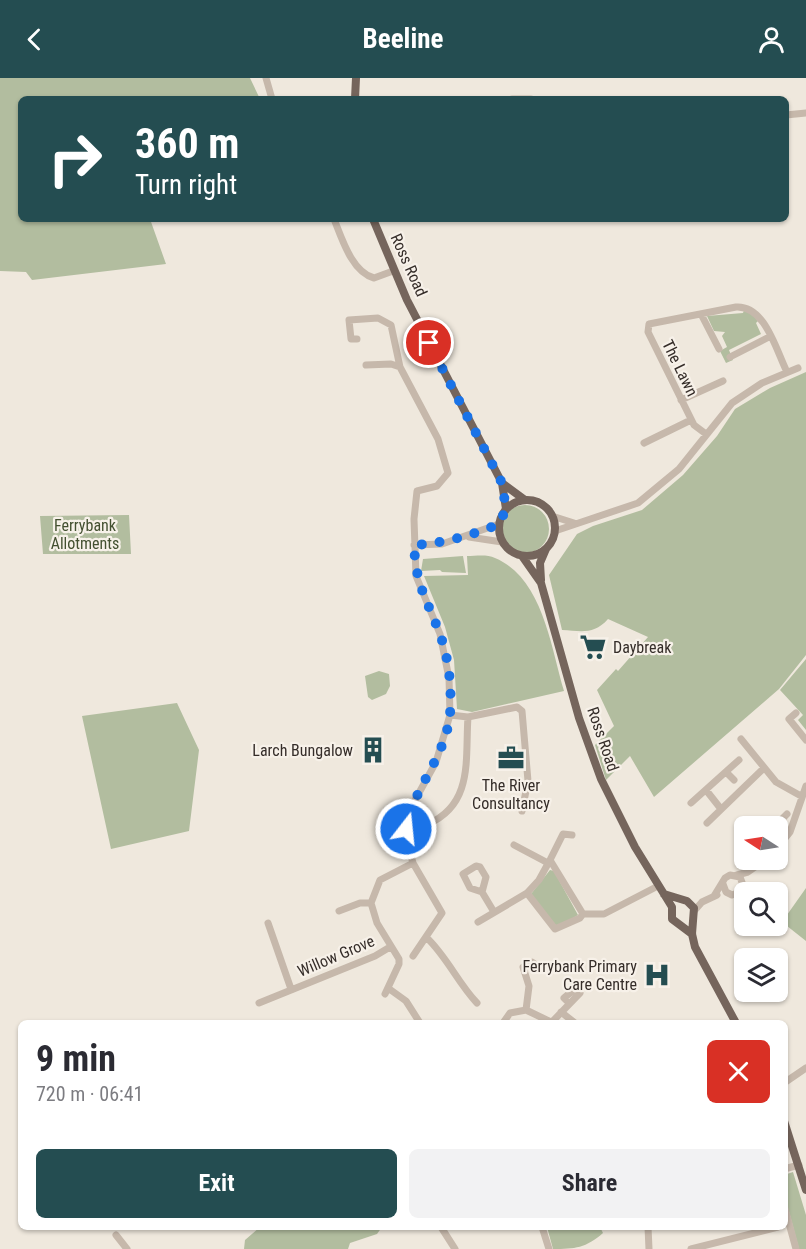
<!DOCTYPE html>
<html lang="en">
<head>
<meta charset="utf-8">
<style>
	:root { --surface:#fff; --page:#f2f2f3; --text:#2b2b33; --muted:#7c7c81; --accent:#244d51 }
	body { margin:0; font-family:"Roboto Condensed",sans-serif; background:var(--page); color:var(--text); height:100vh; display:flex; flex-direction:column; font-size:22px; white-space:nowrap }
	* { box-sizing:border-box; margin:0 }
	p { font-size:20px; color:var(--muted) }
	.icon { flex:none; width:33px; height:33px; fill:none; stroke:currentColor; stroke-width:2; stroke-linecap:round; stroke-linejoin:round }
	.map { position:relative; flex:1; overflow:hidden }
	.sheet { position:absolute; left:18px; top:942px; width:770px; height:210px; display:flex; flex-direction:column; background:var(--surface); border-radius:9px; box-shadow:0 2px 4px #0004 }
	.sheet>* { flex:none }
	.banner { position:absolute; left:18px; top:18px; width:771px; height:126px; border-radius:9px; box-shadow:0 2px 4px #0004; background:#244d51; color:#fff; overflow:hidden }
	.needle { width:39px; rotate:282deg }
	.controls { position:absolute; left:734px; top:738px; display:grid; gap:12px }
	.controls a { display:grid; place-items:center; width:54px; height:54px; border-radius:9px; background:var(--surface); box-shadow:0 2px 4px #0004; font-size:30px }
	.pin { position:absolute; display:grid; place-items:center; width:51px; height:51px; color:#fff; margin:-26px; border:3px solid #fff; border-radius:50%; box-shadow:0 2px 6px #0007 }
	.me { position:absolute; width:66px; margin:-33px; rotate:16deg; stroke-linejoin:round; filter:drop-shadow(0 0 4px #0008) }
	.turn { display:flex; align-items:center; gap:21px; height:126px; padding:0 18px; font-size:27px }
	.turn .icon { width:78px; height:78px; stroke-width:2.5 }
	.turn b { display:block; font-size:42px; line-height:51px }
	.round { display:grid; place-items:center; flex:none; width:63px; height:63px; border-radius:9px; background:var(--page) }
	.head { display:flex; align-items:center; justify-content:space-between; height:102px; padding:0 18px }
	h1 { font-size:36px; font-weight:700; line-height:45px }
	.action { display:flex; gap:12px; margin-top:auto; padding:12px 18px }
	.action a { flex:1; height:69px; border-radius:9px; background:var(--accent); color:#fff; font-size:24px; font-weight:700; line-height:69px; text-align:center }
	.action a+a { background:var(--page); color:var(--text) }
	header { display:flex; justify-content:space-between; align-items:center; height:78px; padding:0 18px; background:var(--accent); color:#fff; font-size:27px; font-weight:700 }
	.map>svg:first-child { display:block }
</style>
</head>
<body>
<header><svg class="icon" aria-label="back" viewBox="0 0 24 24"><path d="M15 5l-7 7 7 7"/></svg>Beeline<svg class="icon" aria-label="person" viewBox="0 0 24 24"><circle cx="12" cy="8" r="4"/><path d="M4 21q1-7 8-7t8 7"/></svg></header>
<div class="map">
<svg width="806" height="1171" viewBox="0 0 806 1171">
	<rect width="100%" height="100%" fill="#efe8dd"/>
	<path fill="#b2bd9f" d="M0,0H250L260,21H21V141H150L166,186L32,202L26,194L0,193Z
		M744,232L751,234L758,243L756,245L761,256L729,272L733,282L726,285L720,273L727,269L722,258L725,254L714,253L707,238L743,235Z
		M806,294V577L779,611L654,719L630,678L606,702L595,667L614,648L597,612L616,591L618,593L648,559L608,541C594,557 581,553 562,552L549,497L577,456L593,448L642,432L683,397L717,358L735,331L770,310Z
		M501 451a24 24 0 1 1 48 0a24 24 0 1 1-48 0Z
		M129,437L131,476H43L40,438Z
		M463,478L466,495L442,494L440,492L421,493L423,481Z
		M467,478C476,478 487,476 495,480C543,500 551,570 564,613L472,634L457,631L454,582L445,549L424,498L468,497Z
		M806,581V652L798,642L803,637L780,612Z
		M379,593L389,596L390,608L386,616L372,622L368,619L365,598Z
		M177,625L199,672L189,753L111,771L82,638Z
		M550,792L554,793L578,837L557,850L531,816Z
		M806,810V863L782,844Z
		M793,1094L806,1137V1171H799L785,1119L784,1097Z
		M260,1149H382L377,1156L350,1165L348,1171H244L245,1162Z
		M547,1149H600L603,1155C586,1170 575,1171 553,1171Z"/>
	<g fill="none" stroke-linecap="round" stroke-linejoin="round">
		<path stroke="#c6b8ab" stroke-width="7" d="M266,0L272,21
			M512,21H531
			M786,37L806,35
			M334,141C342,161 352,194 374,200L393,193
			M701,236L719,271
			M357,261H351L349,242L378,240L391,247L400,289L438,361L448,395L437,408L417,413L414,441L416,498L440,556L449,600L450,637L436,684L409,733L407,763L413,785L442,835L413,878
			M730,279L769,259
			M366,287L391,286L400,289
			M681,322L723,303
			M706,356L694,347L648,254L649,246L736,229C765,227 776,272 787,294
			M644,365L691,342
			M552,438L574,445
			M555,453L638,425L679,391L732,325L762,305L798,290
			M469,459L502,464
			M414,467L442,466L499,446
			M450,637L468,639L517,629L522,633L528,703L522,733
			M789,641L806,662
			M789,641L796,635
			M741,661L776,704L801,718
			M726,694L734,702
			M706,712L721,731
			M691,725L739,682
			M707,745L764,690
			M428,746C474,726 465,680 468,639
			M775,748L787,736
			M514,767L548,785
			M777,770L790,754L806,708
			M550,782L563,756L572,757
			M740,783L744,779
			M737,797L748,794L765,782
			M482,814L486,799L480,789L476,788L463,796L470,810L482,814L494,834
			M714,818L725,800L730,797L740,799L743,807L740,814L732,817L726,814L723,806
			M695,832L702,824L717,817
			M339,833L360,825H371
			M583,836L550,782L539,802L527,815L555,851L580,840L583,836H604L658,808
			M478,844L527,815
			M268,845L291,911
			M427,860C447,879 458,905 477,925
			M388,910L406,923L420,945
			M385,916L399,886V881L377,845L371,825L380,802L413,785
			M259,925L375,878L390,869
			M526,932L529,908L523,889L532,884L539,889
			M561,934L575,945
			M503,945L510,935L526,932L551,944
			M551,945L580,915L576,910L564,920L569,925
			M784,1005L806,990
			M784,1091L799,1087
			M784,1127L796,1171
			M441,1149L455,1171
			M542,1149L549,1171
			M648,1149L649,1171
			M116,1157L127,1171
			M691,1171L778,1149"/>
		<path stroke="#75655c" stroke-width="8" d="M355,21L356,0
			M373,141L407,222L502,405L506,431
			M502,405L525,422
			M499 450a28 28 0 1 1 56 0a28 28 0 1 1-56 0Z
			M522,478L541,505L579,640L601,701L635,769L672,829V841L692,856
			M541,502L540,485L546,471
			M664,816L687,823L694,830L692,856L695,869L736,945
			M784,1043L806,1112"/>
	</g>
	<g fill="none" stroke-linecap="round" stroke-linejoin="round">
		<path stroke="#1a73e8" stroke-width="10" stroke-dasharray="0 18" d="M406,751C413,710 446,679 450,636C452,610 449,579 439,554C426,519 416,508 414,467C445,465 470,458 499,446L506,431L502,405L429,265"/>
	</g>
	<defs>
		<g id="supermarket-bare" transform="scale(2.07)"><path d="M-6-5.5h2.5l.6 2H6L4.5 2H-2.5L-4.4-4H-6ZM-1.5 3.2a1.3 1.3 0 1 0 .1 0ZM3 3.2a1.3 1.3 0 1 0 .1 0Z" fill="#244d51" stroke="#f7f1e9" stroke-width="2.5" paint-order="stroke"/></g>
		<g id="building-bare" transform="scale(2.07)"><path d="M-4-6H4V6H1V3H-1V6H-4ZM-2.5-4.3h1.7v1.8h-1.7ZM.8-4.3h1.7v1.8H.8ZM-2.5-1h1.7V.8h-1.7ZM.8-1h1.7V.8H.8Z" fill="#244d51" stroke="#f7f1e9" stroke-width="2.5" paint-order="stroke"/></g>
		<g id="office-bare" transform="scale(2.07)"><path d="M-6-3h4V-5.5h4V-3h4V5H-6ZM-1-4.5V-3h2v-1.5ZM-6 0V1H6V0Z" fill="#244d51" stroke="#f7f1e9" stroke-width="2.5" paint-order="stroke"/></g>
		<g id="hospital-bare" transform="scale(2.07)"><path d="M-5-5h3v3.5h4V-5h3V5h-3V1.5h-4V5h-3Z" fill="#244d51" stroke="#f7f1e9" stroke-width="2.5" paint-order="stroke"/></g>
	</defs>
	<g fill-rule="evenodd">
		<use href="#supermarket-bare" x="593" y="569"/>
		<use href="#building-bare" x="373" y="672"/>
		<use href="#office-bare" x="511" y="680"/>
		<use href="#hospital-bare" x="657" y="897"/>
	</g>
	<g text-anchor="middle" dominant-baseline="central" stroke-width="4.5" stroke-linejoin="round" paint-order="stroke">
		<g font-size="16" fill="#352d29" stroke="#f7f1e9">
			<text transform="translate(409 187) rotate(66)">Ross Road</text>
			<text transform="translate(680 290) rotate(64)">The Lawn</text>
			<text transform="translate(603 661) rotate(71)">Ross Road</text>
			<text transform="translate(336 878) rotate(-23)">Willow Grove</text>
		</g>
		<g font-size="16" fill="#435030" stroke="#f7f1e9">
			<text x="85" y="447">Ferrybank<tspan x="85" dy="18">Allotments</tspan></text>
		</g>
		<g font-size="16" fill="#352d29" stroke="#f7f1e9" text-anchor="end">
			<text x="613" y="569" text-anchor="start">Daybreak</text>
			<text x="353" y="672">Larch Bungalow</text>
			<text x="511" y="707" text-anchor="middle">The River<tspan x="511" dy="18">Consultancy</tspan></text>
			<text x="637" y="888">Ferrybank Primary<tspan x="637" dy="18">Care Centre</tspan></text>
		</g>
	</g>
</svg>
<div class="controls">
<a><svg class="needle" viewBox="-14 -14 28 28"><path d="M0-13l5 13h-10z" fill="#e53935"/><path d="M0 13l5-13h-10z" fill="#7c7c81"/></svg></a>
<a><svg class="icon" aria-label="search" viewBox="0 0 24 24"><circle cx="10" cy="10" r="6"/><path d="M15 15l6 6"/></svg></a>
<a><svg class="icon" aria-label="layers" viewBox="0 0 24 24"><path d="M12 4l9 5-9 5-9-5zM3 14l9 5 9-5"/></svg></a>
</div>
<div class="pin" style="left:429px;top:265px;background:#d93025"><svg class="icon" aria-label="arrive" viewBox="0 0 24 24"><path d="M6 21V4h12l-3 4 3 4H6"/></svg></div>
<svg class="me" style="left:406px;top:751px" viewBox="-20 -20 40 40"><circle r="17" fill="#1a73e8" stroke="#fff" stroke-width="3"/><path d="M0-11L8 9 0 5-8 9z" fill="#fff"/></svg>
<div class="banner">
<div class="turn"><svg class="icon" aria-label="right" viewBox="0 0 24 24"><path d="M7 20v-9h11M14 6l5 5-5 5"/></svg><div><b>360 m</b>Turn right</div></div>
</div>
<section class="sheet">
<div class="head"><div><h1>9 min</h1><p>720 m · 06:41</p></div><a class="round" style="background:#d93025;color:#fff"><svg class="icon" aria-label="close" viewBox="0 0 24 24"><path d="M6 6l12 12M18 6L6 18"/></svg></a></div>
<div class="action"><a>Exit</a><a>Share</a></div>
</section>
</div>
</body>
</html>
